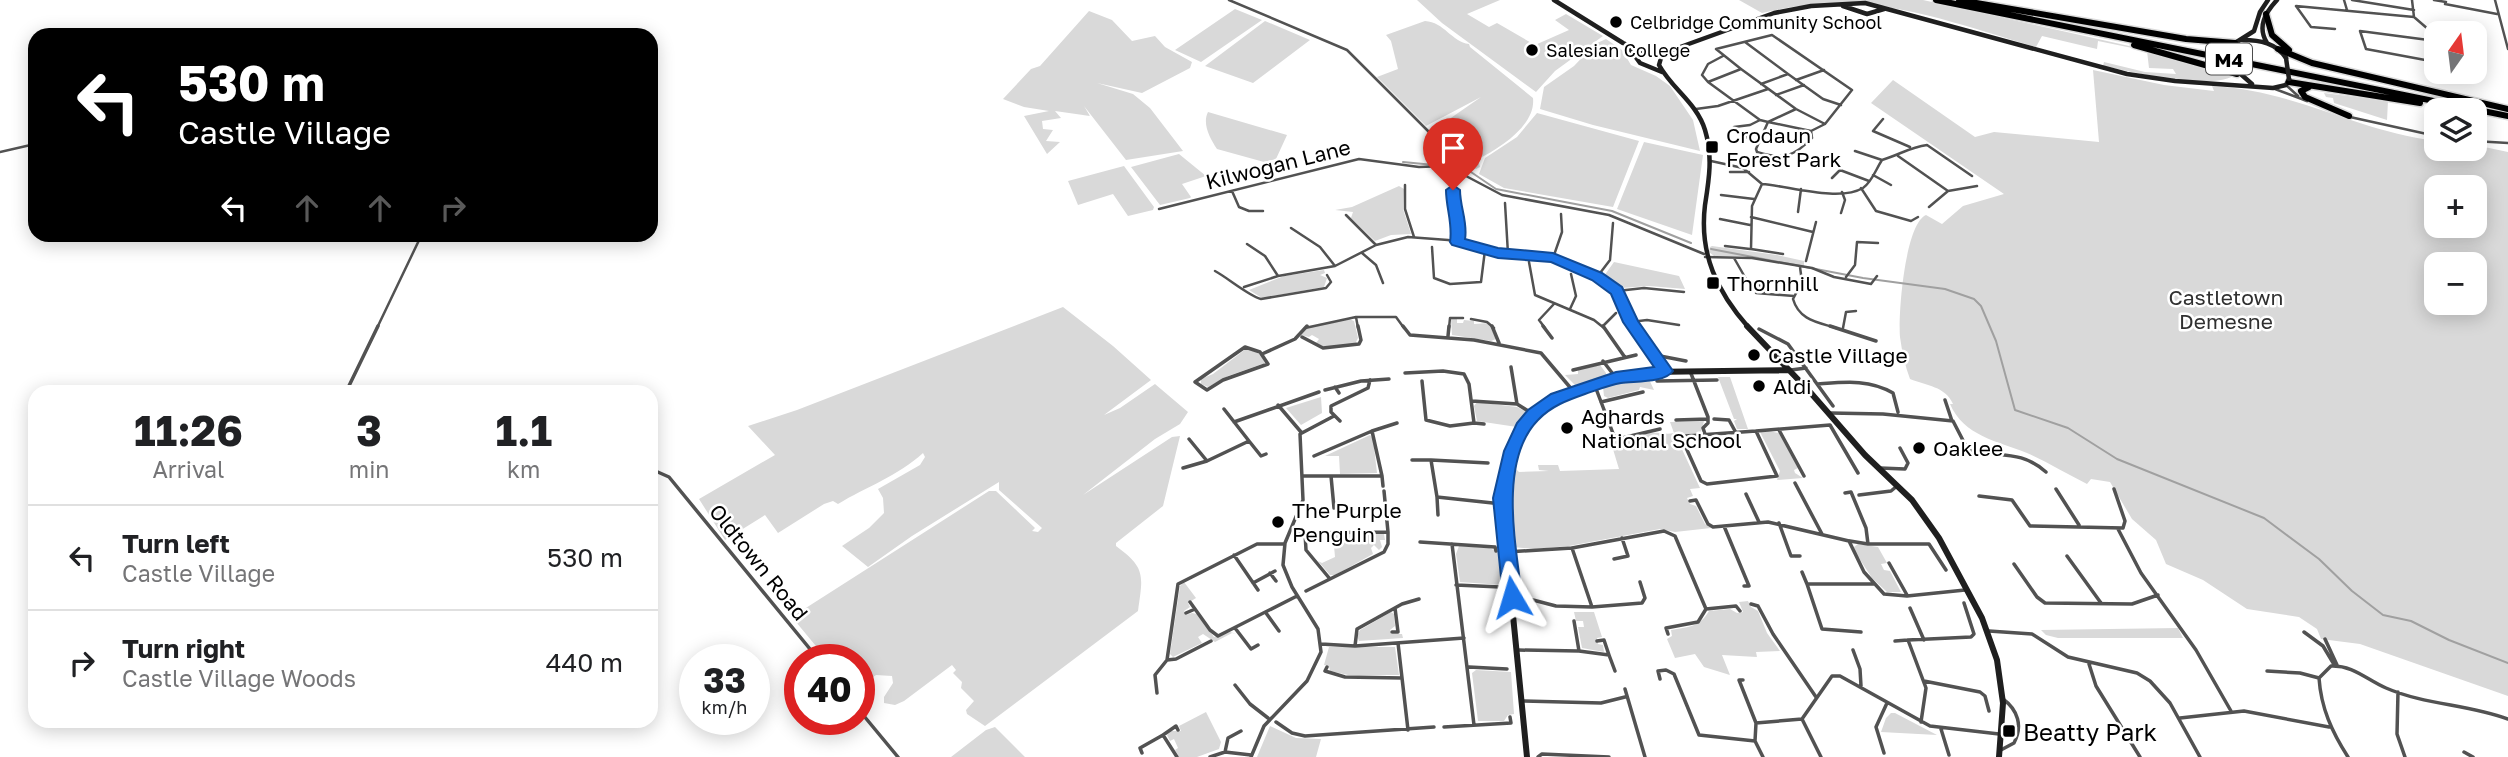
<!DOCTYPE html>
<html lang="en">
<head>
<meta charset="utf-8">
<style>
	:root { --surface:#fff; --page:#f2f2f2; --text:#202124; --muted:#757577; --line:#e0e0e0 }
	body { margin:0; font-family:"Golos Text",sans-serif; background:var(--page); color:var(--text); height:100vh; display:flex; flex-direction:column; font-size:26px; white-space:nowrap }
	* { box-sizing:border-box; margin:0 }
	p { font-size:23px; color:var(--muted) }
	.icon { flex:none; width:38px; height:38px; fill:none; stroke:currentColor; stroke-width:2; stroke-linecap:round; stroke-linejoin:round }
	.map { position:relative; flex:1; overflow:hidden }
	.side { position:absolute; left:28px; top:385px; width:630px; height:343px; display:flex; flex-direction:column; background:var(--surface); border-radius:21px; box-shadow:0 4px 18px #0003 }
	.side>* { flex:none }
	.guide { position:absolute; left:28px; top:28px; width:630px; height:214px; border-radius:21px; box-shadow:0 4px 18px #0003; background:#000; color:#fff; overflow:hidden }
	.needle { width:46px; rotate:14deg }
	.controls { position:absolute; left:2424px; top:21px; display:grid; gap:14px }
	.controls a { display:grid; place-items:center; width:63px; height:63px; border-radius:14px; background:var(--surface); box-shadow:0 4px 18px #0003; font-size:35px }
	.speed { position:absolute; left:679px; top:644px; display:flex; gap:14px; font-size:35px; font-weight:700; text-align:center }
	.speed>* { display:grid; place-content:center; width:91px; height:91px; border-radius:50%; background:var(--surface); box-shadow:0 4px 18px #0003; line-height:1 }
	.speed small { font-size:18px; font-weight:400 }
	.speed .limit { border:10px solid #d22; background:#fff; color:#111 }
	.pin { position:absolute; display:grid; place-items:center; width:60px; height:60px; color:#fff; margin:-72px -30px; border-radius:50% 50% 50% 0; rotate:-45deg; box-shadow:0 0 7px #0007 }
	.pin .icon { rotate:45deg }
	.me { position:absolute; width:77px; margin:-38px; rotate:353deg; stroke-linejoin:round; filter:drop-shadow(0 0 5px #0008) }
	.turn { display:flex; align-items:center; gap:24px; height:147px; padding:0 35px; font-size:32px }
	.turn .icon { width:91px; height:91px; stroke-width:2.5 }
	.turn b { display:block; font-size:49px; line-height:60px }
	.lanes { display:flex; align-items:center; height:66px; padding:0 35px; background:#0003; justify-content:center; gap:35px; direction:ltr }
	.lanes .off { opacity:.35 }
	.eta { display:flex; justify-content:space-evenly; align-items:center; height:119px; text-align:center }
	.eta b { font-size:42px; font-weight:700; line-height:49px }
	ul { padding:0; list-style:none }
	li { display:flex; align-items:center; gap:21px; height:105px; padding:0 35px; border-top:2px solid var(--line) }
	li div { flex:1 }
	li b { display:block; font-size:26px }
	li em { font-style:normal }
	.map>svg:first-child { display:block }
</style>
</head>
<body>
<div class="map">
<svg width="2508" height="757" viewBox="0 0 2508 757">
	<rect width="100%" height="100%" fill="#fff"/>
	<path fill="#d9d9d9" fill-rule="evenodd" d="M1417,0H1500L1467,14L1489,27L1497,23L1535,45L1569,30L1555,20L1566,14L1603,36L1555,71L1536,92L1442,23Z
		M1739,0H1923L2165,54L2234,76C2204,90 2137,73 2103,66L2104,62L2145,72L2176,74L2173,69L2149,68L2147,51L2098,41L2097,49L2042,36L2036,47C1973,29 1908,4 1842,3C1815,3 1788,7 1762,13Z
		M1235,9L1262,20L1201,62L1175,50Z
		M1089,11L1112,20L1132,41L1155,36L1165,47L1192,62L1190,68L1142,93L1097,83L1133,94L1150,108L1183,151L1126,160L1084,106L1090,116L1055,111L1061,118L1042,121L1043,129L1053,130L1046,141L1060,142L1047,154L1024,116L1049,111L1024,107L1003,99L1031,69L1040,66Z
		M1265,21L1310,40L1253,83L1205,66Z
		M1425,21C1444,22 1452,42 1469,44L1470,47L1533,98C1536,125 1500,148 1478,159L1480,167L1476,169L1447,159L1435,129L1481,97L1426,126L1377,77L1398,69L1391,41L1386,35Z
		M1606,39L1622,50L1631,65L1656,76L1670,86L1693,120L1700,151L1593,125L1540,109L1544,87L1574,66L1595,44Z
		M2093,70L2164,85L2214,91L2212,86C2294,90 2356,131 2436,141V149H2474L2475,145L2508,152V696L2360,644L2321,639L2317,629L2299,617L2247,609L2203,580L2166,564L2156,540L2132,519L2110,482L2091,479L2087,484C2067,474 2047,462 2027,453C1997,441 1964,436 1950,404H1953C1945,386 1927,386 1910,379C1905,366 1902,352 1900,337C1898,314 1905,224 1926,215L1942,224L1963,206L2004,194L1871,103L1893,80L1975,137L1994,132L2099,142ZM2436,187H2474V226H2436ZM2436,264H2474V303H2436Z
		M2324,93L2388,101L2387,120L2334,103L2333,98L2326,97Z
		M1208,112L1287,135L1276,159L1264,162L1217,149C1210,138 1202,124 1208,112Z
		M1537,113L1639,141L1613,207L1504,188L1479,174L1485,158L1517,137Z
		M1644,142L1703,155L1692,235L1617,209Z
		M1179,154L1206,176L1182,184L1191,197L1190,198L1160,205L1131,167Z
		M1124,166L1154,207L1153,210L1128,216L1113,194L1078,205L1068,181Z
		M1399,186L1404,189L1403,209L1411,234L1391,235L1375,241L1351,218L1353,212L1335,210L1352,207Z
		M1712,246L1777,255L1804,261V266L1748,256H1714L1709,252L1710,247Z
		M1614,262L1679,276L1685,289L1649,286L1621,288L1604,276Z
		M1324,270L1325,273L1320,275L1327,278L1324,287L1262,298L1249,290L1284,276Z
		M1063,307L1113,346L1151,380L1104,415L1120,408L1155,384L1188,412L1180,424L1155,439L1083,495L1172,437L1180,436L1163,506L1116,543V546C1146,568 1143,575 1138,611L985,726L967,714L966,710L974,701L961,688L962,682L953,673L956,670L952,665L904,701L895,705L884,703V697L893,683L892,676L876,675L859,687V660H830L825,657L796,622L794,618L798,613L989,491H996L1035,528L1032,531L1038,532L1042,528L999,490V482L912,536L868,567L842,546L869,528L884,513L883,498L878,489L920,465L925,457L923,453C898,476 866,487 838,504L833,501L824,504L778,533L765,515L725,540L699,499L775,455L748,426L797,410Z
		M1349,319L1354,321L1358,338L1355,344L1324,347L1316,343L1319,339L1312,335L1309,337L1301,335L1307,328Z
		M1451,319H1457V323H1463L1464,320L1474,321V324L1489,323L1496,339L1491,341L1452,335Z
		M1247,348L1261,355L1265,363L1228,376L1208,387L1201,384V379L1213,374Z
		M1600,365L1606,373V377L1577,387L1565,375L1578,374V370Z
		M1647,375L1654,390L1640,387L1639,390L1608,398L1604,396L1603,387Z
		M1718,377H1730L1748,429H1737L1734,421L1737,419H1734Z
		M1321,397L1322,413L1301,425L1286,408Z
		M1477,402L1517,407L1527,412L1517,427L1477,421L1474,406Z
		M1704,421L1701,432L1683,435L1680,445L1700,488L1690,489L1693,496L1687,498L1690,504L1696,506L1705,524L1711,528L1675,532L1660,529L1569,546L1535,549L1512,547L1507,500L1513,466L1519,472L1549,471L1539,470L1538,465H1558L1560,471L1619,469L1609,436C1626,442 1636,433 1653,433C1661,432 1665,435 1674,433L1670,422Z
		M1768,431L1779,433L1798,468L1794,470L1795,473L1803,478L1777,480L1780,471L1760,432Z
		M1370,435L1373,438L1377,473L1340,474L1339,456H1325Z
		M1384,534L1385,540H1380L1382,547L1379,550L1374,545L1371,548L1373,554L1335,575H1330L1318,561L1322,563L1335,557L1333,535Z
		M1858,544L1878,547L1887,563L1881,564L1884,570L1890,571L1901,592H1887L1872,578L1855,552L1854,547Z
		M1459,546L1489,548L1499,552L1502,585L1460,582L1456,554Z
		M1184,582L1196,598L1188,603L1190,607L1184,611L1186,615L1192,613L1197,614L1214,637L1230,632L1237,634L1232,633L1215,642L1203,634L1198,637L1202,643L1173,657L1170,654L1180,586Z
		M1748,601L1751,607L1758,611L1767,633L1780,651L1756,652L1757,657L1722,655L1730,675L1704,667L1695,654L1675,658L1667,639L1672,636L1671,630C1688,627 1700,627 1709,611L1730,609L1737,613L1743,612L1739,602Z
		M1391,612L1394,614L1395,626L1390,630L1391,634H1402L1403,638L1359,641L1357,636L1360,630Z
		M1574,612H1594L1602,637L1597,638L1598,644L1603,645L1604,652L1582,648L1578,627H1584L1583,621H1576Z
		M2178,628L2183,638H2058L2046,635L2041,630Z
		M1329,647H1395L1399,675H1348L1330,671L1329,666L1324,665Z
		M1476,670L1511,672L1514,714L1508,715L1504,721H1478L1472,673Z
		M1206,712L1221,742L1219,749L1197,757H1179L1175,750L1178,748L1174,739L1170,741L1167,735L1171,731H1181L1179,726Z
		M1891,713H1895L1937,735L1881,732L1886,718Z
		M1270,726L1296,738L1321,739L1316,757H1257Z
		M995,727L1025,757H951L986,730Z"/>
	<g fill="none" stroke-linecap="round" stroke-linejoin="round">
		<path stroke="#a0a0a0" stroke-width="2" d="M1403,162L1465,168L1496,189L1612,211L1691,243
			M1711,249L1863,278L1945,289L1974,299L1981,306L1996,341L2015,410L2068,428L2117,459L2264,518L2319,559L2352,591L2383,615L2411,621L2449,640L2508,663"/>
		<g stroke="#dbdbdb" stroke-width="9">
			<path id="highway" d="M1936,0L2508,116
				M1959,0L2186,39L2235,43
				M2266,14L2272,35L2289,50
				M2134,45L2237,74
				M2278,49L2312,63L2508,109
				M2289,82L2420,103
				M2309,87L2301,91L2305,97L2349,116"/>
		</g>
		<path stroke="#525252" stroke-width="2.5" d="M1229,0L1347,50L1430,133L1447,166L1502,195L1609,215L1704,254
			M2344,0L2347,10
			M2352,0L2414,10
			M2412,0L2414,17L2436,36
			M2434,0L2446,2
			M2495,0L2508,49
			M2445,4L2497,14
			M2335,29L2311,27L2296,6L2414,17
			M2436,41L2360,31L2366,49L2436,62
			M1745,42L1788,74
			M1741,69L1796,109L1825,124
			M1796,80L1824,70
			M1708,82L1702,75L1708,64L1723,56
			M1761,84L1788,74L1823,99L1841,105
			M2286,85L2298,96
			M2275,89L2307,101
			M1776,95L1804,85
			M1696,109L1718,106L1768,89
			M2350,117L2436,136
			M1883,119L1873,131L1910,147
			M1768,122L1811,131
			M1768,122L1756,149L1757,152C1782,160 1794,157 1812,138L1811,131
			M1768,122L1760,120L1708,82L1741,69L1716,49L1772,35L1852,90L1825,124L1811,131
			M1768,122L1796,109
			M2474,141L2508,143
			M1759,143L1738,133L1734,127L1750,125L1760,120
			M1855,151L1882,160
			M0,152L35,144
			M1898,156L1948,191
			M1711,161L1743,168L1762,184
			M1730,172H1749
			M1873,175L1891,185
			M1832,178L1840,170L1869,181
			M1456,183C1449,203 1461,221 1457,241
			M1405,185V209L1414,237
			M1861,188L1876,211L1911,221L1918,217
			M1232,191L1239,207L1249,211H1263
			M1721,195L1754,199
			M1505,203L1508,254
			M1929,207L1948,191L1977,186
			M1159,209L1359,159L1419,167L1447,166
			M1798,212L1801,189
			M1841,213L1845,200L1842,192
			M1346,215L1376,245
			M1751,217L1813,232
			M1720,219L1750,225
			M1291,228L1320,247L1335,266
			M180,234L189,239L222,234
			M1247,244L1265,256L1278,276
			M1725,246L1750,249
			M1432,247L1434,278L1450,284L1481,282L1485,250
			M1362,253L1376,265L1383,283
			M1783,254L1751,249L1752,206L1762,184C1789,186 1839,202 1863,188C1872,182 1876,169 1882,160C1899,155 1910,147 1927,145L1972,176
			M1705,257L1752,258L1812,268L1834,277L1871,284L1877,276
			M1553,258L1562,232L1561,214
			M1734,258L1746,279
			M1806,261L1816,222
			M1529,262L1535,295L1594,320L1604,328
			M1800,267L1802,282L1793,299C1799,320 1817,322 1836,328
			M1215,271C1228,278 1249,296 1261,299L1326,288L1331,282L1327,275
			M1597,277L1610,260L1613,223
			M1846,277L1855,265L1857,242L1878,243
			M1760,285L1764,293
			M1244,287L1278,276L1335,266L1376,245L1408,237L1448,240L1498,253L1553,258L1597,277L1617,291L1635,328
			M1617,291L1644,288L1684,292
			M1756,293L1794,296
			M1570,309L1576,296L1571,274
			M1356,317L1358,328
			M1471,319L1487,322L1494,328
			M1631,322L1647,320L1679,325
			M1603,326L1616,313
			M377,328L422,234
			M1305,328L1356,317H1396L1404,328
			M1449,328L1450,318H1463
			M1545,328L1539,320L1553,305
			M1843,328L1846,312L1856,311"/>
		<path stroke="#525252" stroke-width="3.5" d="M1403,326L1410,335L1474,340L1541,353L1574,392
			M1492,326L1499,343
			M1543,326L1552,338
			M1603,326L1624,356
			M1634,326L1665,371
			M1830,326L1876,341
			M1759,329L1788,344L1833,406
			M1448,336L1449,326
			M1302,337L1323,348L1359,344L1361,340L1358,326
			M1245,347L1260,352L1268,364L1223,380L1207,390L1195,382Z
			M1262,354L1295,339L1307,326
			M1655,355L1686,361
			M1603,361L1616,378
			M1511,367L1517,404L1533,414
			M1573,370L1636,355
			M1791,370L1806,368
			M1690,371L1708,417V423L1703,428L1705,434
			M1405,373L1443,371L1464,374L1469,384L1474,423L1450,426L1426,420L1422,381
			M1657,381L1717,380
			M1818,384C1845,382 1869,379 1893,393L1898,412
			M1595,386L1614,436L1622,438L1660,429
			M1335,387L1339,393
			M1325,390L1361,381L1389,379
			M346,392L378,326
			M1945,400L1952,421
			M1472,401L1517,404
			M1601,402L1643,392
			M1278,405L1301,432
			M1830,413L1883,414L1953,421L1968,450C1998,458 2020,449 2046,472
			M1714,419L1729,420L1735,431
			M1676,420L1708,419
			M1340,421L1331,412V406L1368,388L1370,380
			M1234,422L1319,392
			M1474,423L1484,424
			M1779,430L1804,476
			M1372,431L1397,423
			M1756,431L1777,476L1707,484L1701,481L1683,441L1685,436Z
			M1756,431L1830,425L1858,473
			M1189,439L1207,461
			M1249,441L1261,456L1266,454
			M1314,456L1372,431L1382,476
			M1412,460H1431L1437,497L1502,504
			M1431,460L1488,463
			M1183,468L1207,461L1249,441L1224,409
			M1880,468L1905,469L1908,463L1900,448
			M651,469L669,477L819,660
			M1303,476H1382L1383,486
			M1331,476L1334,508
			M1795,483L1822,534
			M2056,489L2079,525
			M1845,493L1851,492L1866,528L1868,544L1850,541
			M1746,494L1759,522
			M1859,495L1891,491L1897,486
			M1979,496L2012,500L2030,526L2123,528L2125,521L2114,489
			M1437,497L1438,515
			M1690,501L1696,500L1708,524L1713,527L1768,522L1849,541L1864,572L1884,594L1907,596L1965,590
			M1779,523L1791,556H1800
			M1724,526L1749,586H1744
			M1291,529L1305,533L1388,532L1384,491
			M2118,529L2141,573L2196,650L2231,711
			M1305,533L1306,550L1330,579
			M1420,542L1495,547L1496,551
			M1452,544L1474,725
			M1868,544H1929L1946,570
			M1507,552L1572,548L1664,531L1675,536L1706,609L1698,622L1666,628L1668,634
			M1234,555L1258,590
			M2067,556L2101,603
			M1614,559L1628,556L1622,538
			M1889,563L1907,595
			M2014,564L2037,597L2045,603L2132,604L2158,595
			M1802,572L1807,584
			M1270,573L1276,581
			M1253,583L1275,571
			M1456,585L1500,587
			M1306,591L1384,552L1388,544V532
			M1533,600L1556,606L1592,607L1572,548
			M1190,602L1210,630L1218,636L1297,596
			M1751,604L1758,606L1773,634L1816,697
			M1592,607L1642,603L1645,598L1640,582
			M1910,608L1924,640
			M1706,609L1736,606L1740,611
			M1186,613L1195,609
			M1266,613L1279,631
			M1574,621L1579,651
			M1235,628L1251,649L1258,645
			M1989,631L2032,634L2068,657L2137,673L2150,681L2170,703L2200,757
			M1392,632H1398L1395,608
			M1861,632L1822,629L1807,584H1874
			M2304,632L2323,646L2335,666
			M2325,639L2337,665
			M1895,641L1908,640
			M1398,643L1408,730
			M1321,644L1355,646L1464,638
			M1355,646L1357,629L1402,604L1419,599
			M1518,650L1579,651L1609,655L1604,640L1597,641
			M1853,650L1860,669L1861,686
			M1609,655L1615,671
			M1167,660L1178,584L1257,544H1284
			M2089,664L2096,686L2140,757
			M1327,667L1325,671L1345,677L1402,678
			M1469,667L1507,669
			M2267,671L2300,673L2319,678
			M1660,679L1658,671L1666,670L1674,674L1699,735L1755,741
			M1743,680H1739L1756,723L1755,741L1763,757
			M1924,681L1980,692L1985,696L1989,711
			M1235,685L1250,704L1268,718
			M1625,689L1645,757
			M2398,692L2397,734L2405,757
			M1157,693L1155,675L1167,660L1176,659L1211,641
			M1523,701L1601,703L1625,697
			M859,710L898,757
			M2180,718L2244,711L2329,727
			M1802,719L1821,757
			M1276,722L1292,733L1305,736L1434,727
			M1921,722L1926,688L1908,640L1971,637L1974,634L1964,603
			M1756,723L1802,719L1832,676H1840L1930,726L1999,734
			M1444,727L1511,723L1510,717
			M1941,729L1949,755
			M1999,751L2014,743C2023,726 2018,710 2003,699
			M1225,752L1228,738L1241,731
			M2464,752L2473,757
			M1142,753L1140,748L1163,735
			M1884,753L1876,727L1887,703
			M1177,757L1163,735L1176,726L1178,730
			M1210,757L1225,752L1251,755
			M1251,757L1264,726L1307,681L1321,652L1318,629L1292,587L1283,565L1285,543L1303,500L1300,434L1334,416
			M1538,757L1542,754L1609,757
			M2348,757C2332,732 2321,708 2319,678L2331,666C2353,665 2367,680 2386,688C2425,705 2468,704 2508,719"/>
		<path stroke="#1f1f1f" stroke-width="4.5" d="M1554,0L1623,43L1648,54
			M1843,6L1867,14L1884,9
			M2243,40C2260,40 2276,43 2286,58
			M2267,43C2257,27 2265,13 2277,0
			M1629,48L1640,63L1662,72
			M2233,50L2235,43L2254,31L2260,12L2268,0
			M2236,70L2252,84
			M1749,328C1717,292 1699,254 1705,205C1709,180 1713,156 1705,130C1697,103 1672,89 1659,65L1661,58L1672,50L1774,13L1811,6L1865,3L2127,74L2175,81L2273,88L2286,85L2289,79"/>
		<path stroke="#1f1f1f" stroke-width="6" d="M1747,326L1810,392L1865,455L1912,500L1939,538L1982,618L1997,660L2003,703L1999,757
			M1527,757L1502,504L1509,463L1523,428L1533,414L1556,398L1616,378L1648,372L1789,370"/>
		<use href="#highway" stroke="#000" stroke-width="6"/>
		<path stroke="#1f1f1f" stroke-width="4.5" d="M2233,50L2235,68
			M2286,58L2289,79"/>
	</g>
	<path fill="#1a73e8" stroke="#114b97" stroke-width="2" d="M1453,185L1460,190C1460,207 1468,223 1465,239L1498,248L1553,253L1602,273L1622,287L1638,321L1673,371C1665,383 1635,381 1621,383C1609,385 1597,390 1585,394C1568,400 1551,406 1538,420C1498,461 1516,546 1522,597L1519,603L1512,605L1506,603L1503,597L1493,498L1504,451L1517,423L1528,410L1551,394L1616,372L1654,367L1623,322L1611,294L1592,280L1551,262L1498,258L1452,245L1450,242C1453,224 1446,208 1446,190Z"/>
	<g fill="#000" stroke="#fff" stroke-width="2.5">
		<circle cx="1616" cy="22" r="7"/>
		<circle cx="1532" cy="50" r="7"/>
		<rect x="1705" y="140" width="14" height="14" rx="3.5"/>
		<rect x="1706" y="276" width="14" height="14" rx="3.5"/>
		<circle cx="1754" cy="355" r="7"/>
		<circle cx="1759" cy="386" r="7"/>
		<circle cx="1567" cy="428" r="7"/>
		<circle cx="1919" cy="448" r="7"/>
		<circle cx="1278" cy="522" r="7"/>
		<rect x="2002" y="724" width="14" height="14" rx="3.5"/>
	</g>
	<g text-anchor="middle" dominant-baseline="central" stroke-width="5" stroke-linejoin="round" paint-order="stroke">
		<g font-size="18" fill="#000" stroke="#fff" text-anchor="start">
			<text x="1630" y="22">Celbridge Community School</text>
			<text x="1546" y="50">Salesian College</text>
		</g>
		<rect fill="#fff" stroke="#4c4c4c" stroke-width="2" x="2206" y="43.5" width="46" height="31" rx="5"/>
		<g font-size="19" font-weight="bold" fill="#000">
			<text x="2229" y="59">M4</text>
		</g>
		<g font-size="21" fill="#000" stroke="#fff" text-anchor="start">
			<text x="1726" y="135">Crodaun<tspan x="1726" dy="24">Forest Park</tspan></text>
			<text x="1727" y="283">Thornhill</text>
			<text x="1768" y="355">Castle Village</text>
			<text x="1773" y="386">Aldi</text>
			<text x="1581" y="416">Aghards<tspan x="1581" dy="24">National School</tspan></text>
			<text x="1933" y="448">Oaklee</text>
			<text x="1292" y="510">The Purple<tspan x="1292" dy="24">Penguin</tspan></text>
		</g>
		<g font-size="21" fill="#000" stroke="#fff">
			<text transform="translate(1278 164) rotate(-14)">Kilwogan Lane</text>
			<text transform="translate(759 562) rotate(51)">Oldtown Road</text>
		</g>
		<g font-size="21" fill="#303030" stroke="#fff">
			<text x="2226" y="297">Castletown<tspan x="2226" dy="24">Demesne</tspan></text>
		</g>
		<g font-size="24" fill="#000" stroke="#fff" text-anchor="start">
			<text x="2023" y="731">Beatty Park</text>
		</g>
	</g>
</svg>
<div class="controls">
<a><svg class="needle" viewBox="-14 -14 28 28"><path d="M0-13l5 13h-10z" fill="#e53935"/><path d="M0 13l5-13h-10z" fill="#757577"/></svg></a>
<a><svg class="icon" aria-label="layers" viewBox="0 0 24 24"><path d="M12 4l9 5-9 5-9-5zM3 14l9 5 9-5"/></svg></a>
<a>+</a>
<a>−</a>
</div>
<div class="speed"><div>33<small>km/h</small></div><div class="limit">40</div></div>
<div class="pin" style="left:1453px;top:190px;background:#d93025"><svg class="icon" aria-label="arrive" viewBox="0 0 24 24"><path d="M6 21V4h12l-3 4 3 4H6"/></svg></div>
<svg class="me" style="left:1512px;top:597px" viewBox="-20 -20 40 40"><path d="M0-17L14 15 0 8-14 15z" fill="#1a73e8" stroke="#fff" stroke-width="4"/></svg>
<div class="guide">
<div class="turn"><svg class="icon" aria-label="left" viewBox="0 0 24 24"><path d="M17 20v-9H6M10 6l-5 5 5 5"/></svg><div><b>530 m</b>Castle Village</div></div>
<div class="lanes"><svg class="icon" aria-label="left" viewBox="0 0 24 24"><path d="M17 20v-9H6M10 6l-5 5 5 5"/></svg><svg class="icon off" aria-label="ahead" viewBox="0 0 24 24"><path d="M12 20V5M6 11l6-6 6 6"/></svg><svg class="icon off" aria-label="ahead" viewBox="0 0 24 24"><path d="M12 20V5M6 11l6-6 6 6"/></svg><svg class="icon off" aria-label="right" viewBox="0 0 24 24"><path d="M7 20v-9h11M14 6l5 5-5 5"/></svg></div>
</div>
<section class="side">
<div class="eta">
<div><b>11:26</b><p>Arrival</p></div>
<div><b>3</b><p>min</p></div>
<div><b>1.1</b><p>km</p></div>
</div>
<ul>
<li><svg class="icon" aria-label="left" viewBox="0 0 24 24"><path d="M17 20v-9H6M10 6l-5 5 5 5"/></svg><div><b>Turn left</b><p>Castle Village</p></div><em>530 m</em></li>
<li><svg class="icon" aria-label="right" viewBox="0 0 24 24"><path d="M7 20v-9h11M14 6l5 5-5 5"/></svg><div><b>Turn right</b><p>Castle Village Woods</p></div><em>440 m</em></li>
</ul>
</section>
</div>
</body>
</html>
